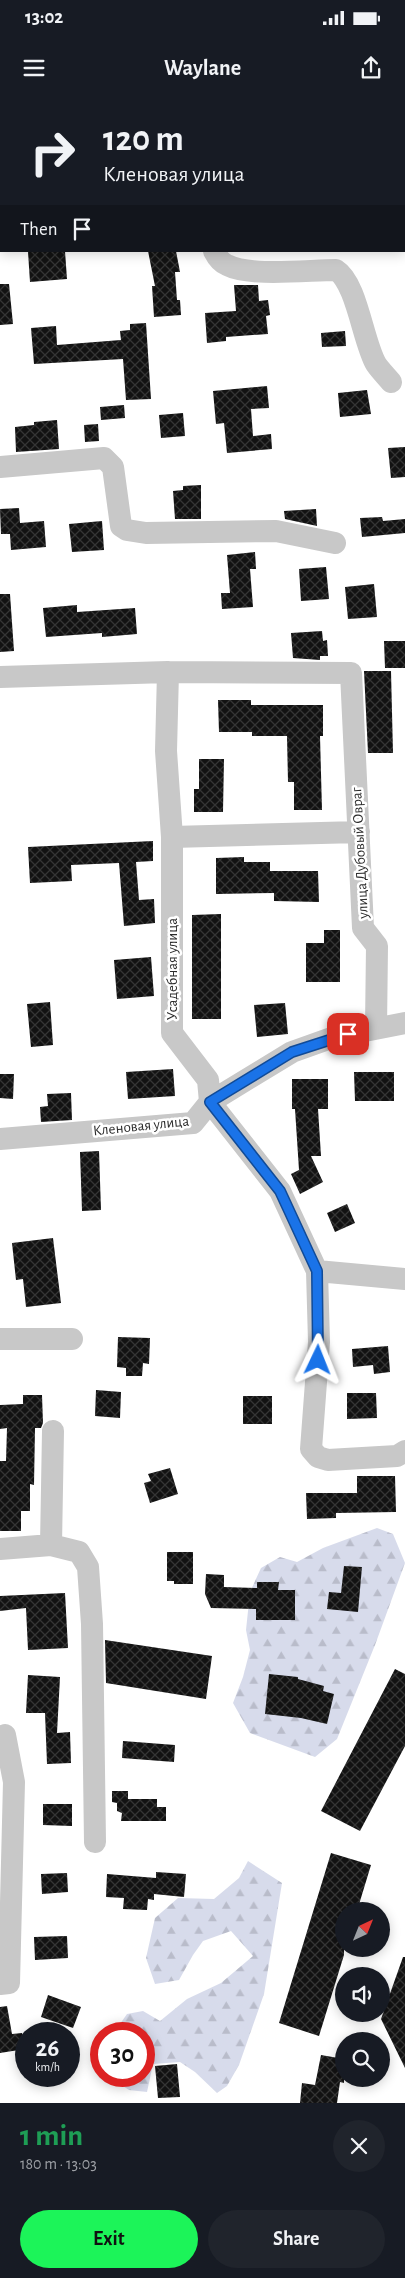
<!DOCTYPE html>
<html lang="en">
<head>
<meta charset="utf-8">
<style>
	:root { --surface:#171b24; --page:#20242c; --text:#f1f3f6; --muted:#9ea1a6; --accent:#1cf459 }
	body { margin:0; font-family:"Alegreya Sans",sans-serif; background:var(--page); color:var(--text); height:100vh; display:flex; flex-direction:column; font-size:19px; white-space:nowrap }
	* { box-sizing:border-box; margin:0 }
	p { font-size:16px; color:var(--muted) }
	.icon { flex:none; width:28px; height:28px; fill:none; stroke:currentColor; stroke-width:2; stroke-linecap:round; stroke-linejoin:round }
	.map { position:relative; height:2003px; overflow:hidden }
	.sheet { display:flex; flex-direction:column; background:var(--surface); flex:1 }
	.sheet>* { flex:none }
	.hud { position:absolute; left:0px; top:0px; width:405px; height:152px; box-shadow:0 2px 12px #0003; background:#171b24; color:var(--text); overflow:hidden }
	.needle { width:32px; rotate:43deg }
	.fabs { position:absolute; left:335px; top:1802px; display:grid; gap:10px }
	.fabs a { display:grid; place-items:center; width:55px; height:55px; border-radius:50%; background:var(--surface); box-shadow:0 2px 12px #0003; font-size:25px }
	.speed { position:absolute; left:15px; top:1922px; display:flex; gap:10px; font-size:25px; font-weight:700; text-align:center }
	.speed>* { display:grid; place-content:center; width:65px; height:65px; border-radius:50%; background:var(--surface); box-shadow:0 2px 12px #0003; line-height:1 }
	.speed small { font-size:12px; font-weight:400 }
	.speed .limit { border:8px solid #d22; background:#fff; color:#111 }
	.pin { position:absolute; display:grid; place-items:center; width:42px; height:42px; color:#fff; margin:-21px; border-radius:10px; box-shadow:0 2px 8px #0006 }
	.me { position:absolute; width:55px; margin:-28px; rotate:2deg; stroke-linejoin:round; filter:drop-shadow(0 0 4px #0008) }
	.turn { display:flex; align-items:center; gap:18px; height:105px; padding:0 20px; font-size:22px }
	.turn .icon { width:65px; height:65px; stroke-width:2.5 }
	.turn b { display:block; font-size:35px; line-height:42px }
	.then { display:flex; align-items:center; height:48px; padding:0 20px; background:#0003; gap:10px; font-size:19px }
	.round { display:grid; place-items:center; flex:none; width:52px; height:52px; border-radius:26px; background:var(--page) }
	.overview { display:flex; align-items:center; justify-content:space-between; height:85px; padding:0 20px }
	h1 { font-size:30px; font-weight:600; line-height:38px; color:#1e9e55 }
	.button { display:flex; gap:10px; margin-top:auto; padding:10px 20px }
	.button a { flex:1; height:58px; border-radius:30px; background:var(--accent); color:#111; font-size:20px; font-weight:600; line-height:58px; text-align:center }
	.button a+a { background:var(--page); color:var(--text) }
	.status { display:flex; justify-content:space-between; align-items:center; height:35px; padding:0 25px; background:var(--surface); direction:ltr }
	.status svg { height:14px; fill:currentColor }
	header { display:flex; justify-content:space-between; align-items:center; height:65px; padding:0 20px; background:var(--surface); font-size:22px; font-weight:600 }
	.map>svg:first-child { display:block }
</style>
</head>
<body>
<div class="status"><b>13:02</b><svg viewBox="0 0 49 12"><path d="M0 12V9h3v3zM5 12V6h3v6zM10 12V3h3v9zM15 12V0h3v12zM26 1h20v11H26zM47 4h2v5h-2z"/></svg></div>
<header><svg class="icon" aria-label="menu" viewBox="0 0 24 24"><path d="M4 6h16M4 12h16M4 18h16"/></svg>Waylane<svg class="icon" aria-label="share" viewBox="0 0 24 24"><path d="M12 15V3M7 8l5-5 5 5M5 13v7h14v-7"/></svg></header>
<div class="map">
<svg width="405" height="2003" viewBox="0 0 405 2003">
	<defs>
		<pattern id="forest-firs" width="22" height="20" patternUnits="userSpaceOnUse" patternTransform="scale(1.25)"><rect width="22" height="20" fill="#d7dbeb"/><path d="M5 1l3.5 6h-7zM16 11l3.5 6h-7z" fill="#b9bcca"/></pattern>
		<pattern id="building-cross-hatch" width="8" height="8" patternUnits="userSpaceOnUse" patternTransform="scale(1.25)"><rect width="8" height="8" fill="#121212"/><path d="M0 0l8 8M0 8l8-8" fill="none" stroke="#353535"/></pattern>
	</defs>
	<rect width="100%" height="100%" fill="#fff"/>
	<path fill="url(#forest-firs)" d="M377,1428L393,1434L405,1463L375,1545L337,1639L315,1657L250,1633L233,1603L243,1577L250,1550L246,1530L250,1492L261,1468L280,1457L297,1462L323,1448Z
		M248,1761L282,1783L264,1894L239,1965L227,1986L217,1993L195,1972L180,1962L153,1964L147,1992L129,1990L108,1976H144V1934H113L127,1914L143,1911L160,1921L187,1899L221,1883L253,1856L231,1831L203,1841L193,1855L179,1880L155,1884L146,1858L155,1818L178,1798L214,1799L239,1778Z"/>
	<path fill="url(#building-cross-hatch)" d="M65,151L67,179L30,182L28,152Z
		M148,151H176L180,172H175L177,200H180L181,215L154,217L152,186H155Z
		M0,184H9L13,224L0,225Z
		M234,185H258L259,201L268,200L270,215L266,216L268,234L226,237V241L207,243L205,213L236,211Z
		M146,223L151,299L126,300L123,259L34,264L31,228L56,226L57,245L121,240L120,231L130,230V224Z
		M345,231L346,246L322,247L321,233Z
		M267,286L269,308L251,309L253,336L271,334L272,349L227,353L224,323L216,324L213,291Z
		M367,290L371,314L340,317L338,293Z
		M124,305L125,318L101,320L100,307Z
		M183,313L185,336L161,338L159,315Z
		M57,320L59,349L16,352L15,327L34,325V322Z
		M98,324L99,341L85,342L84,325Z
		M405,347V377L391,378L388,348Z
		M201,385V419H175L173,391L183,390V386Z
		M19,408L20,423L44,421L46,447L11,450L10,434H1L0,409Z
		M316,409L317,426L285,419L284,411Z
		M382,417L383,421L405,419V433L362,437L360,418Z
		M102,421L104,450L72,452L69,424Z
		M255,452L256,469H250L253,507L222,509L221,493H230L227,455Z
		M326,467L329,499L301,501L299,469Z
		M374,484L377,517L348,519L345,487Z
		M0,494H10L14,551L0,552Z
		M77,505V512L135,508L137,534L102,537V533L46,537L43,508Z
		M322,531L323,541L327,540L328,556H320V560L293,558L291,533Z
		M384,541H405V568H385Z
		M364,571H391L393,653H368Z
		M218,600H251V605H323V636H320L322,710H294V682H288L287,636H252V632H219Z
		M199,659H224L223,712H194V689H199Z
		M153,741V761L136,762L139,800L154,799L155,823L124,826L119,763L71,765L72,781L30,783L28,747Z
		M244,757V762H270V771H318L319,802L274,801V793L216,794V758Z
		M221,814V919H192V815Z
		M324,830H340V882H306V843H324Z
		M151,857L154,896L117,899L114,860Z
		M50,902L53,945L31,947L27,904Z
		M285,903L288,934L257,937L254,905Z
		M173,969L175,996L128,999L126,972Z
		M354,972H394V1001H355Z
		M0,974H14L13,999L0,998Z
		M292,979H328V1009H318L321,1056H311L323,1082L300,1094L291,1074L299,1070L295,1009H292Z
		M71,993L72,1020L41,1022L40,1007L48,1006L47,994Z
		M99,1051L101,1110L82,1111L80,1052Z
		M347,1104L355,1123L335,1132L327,1113Z
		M53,1138L61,1203L26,1207L23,1179L16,1180L12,1143Z
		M118,1237L150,1238L149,1264L143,1263L142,1276H126V1268L117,1267Z
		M388,1246L390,1272L374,1274L373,1265L353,1267L352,1249Z
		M96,1290L121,1292L120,1318L95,1316Z
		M347,1293H376L377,1318L347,1319Z
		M23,1295H42L43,1323L41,1328H35L34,1385L30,1384V1411H21V1431H0V1361H6L7,1328L0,1329V1305L23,1304Z
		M243,1296H272V1324H243Z
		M170,1368L178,1394L150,1403L144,1383L151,1381L148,1374Z
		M357,1376H395L396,1412L336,1413V1418L307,1419L306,1393H357Z
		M167,1452H193V1484H174V1481H167Z
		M344,1466L362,1467L358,1512L327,1509L329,1492L341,1493Z
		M206,1474L224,1475V1487L257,1488V1482H279L278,1490H295V1520H256V1509L211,1508L205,1494Z
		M65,1493L68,1548L28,1550L26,1508L0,1511V1496Z
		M105,1540L212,1556L206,1599L106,1583Z
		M395,1569L405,1574V1646L360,1731L321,1711Z
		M269,1574L298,1577V1579L324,1586L323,1591L334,1594L327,1624L301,1618L265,1614Z
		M28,1575L60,1577L57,1633L70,1632L71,1663L47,1664L45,1613H26Z
		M123,1641L175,1645L174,1662L122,1658Z
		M112,1691H128V1699H157V1707H166V1721H121L122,1713L117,1711V1703L112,1702Z
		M43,1704H72V1726L43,1725Z
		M331,1753L371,1765L357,1811H344V1855L319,1936L279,1923Z
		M156,1772L186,1774L184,1797L154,1794V1800L148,1799L147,1810L123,1809L124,1798L106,1797L107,1774L156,1778Z
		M67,1773L68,1792L42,1794L41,1774Z
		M67,1836L68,1858L35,1860L34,1837Z
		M403,1857H405V1968L381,1919Z
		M48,1895L81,1907L73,1928L41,1917Z
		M7,1906L12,1934L22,1933L25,1949L0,1953V1907Z
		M321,1955L344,1959V1983L340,1982L337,2003H300L302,1983L315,1985Z
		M177,1964L180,1997L158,1998L155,1966Z"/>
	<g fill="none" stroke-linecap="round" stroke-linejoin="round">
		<path stroke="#c8c8c8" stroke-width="22" d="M242,1L244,0
			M0,140H1
			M214,151C217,157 220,162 227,165C250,177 308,170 336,170C357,183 363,242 376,264C380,270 386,276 391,282
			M0,367L104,358L113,367L121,426L127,430L146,433L276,431L335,443
			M168,572L166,651L172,737V933L208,980L210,1002L280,1091L317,1171L319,1242L311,1349L318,1357L328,1360L397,1356L405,1351
			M0,577L168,572L351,573L363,828L377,846L376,928
			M172,737L359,732
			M0,1039L193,1023L210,1002L292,952L334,937L405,923
			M317,1171L405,1179
			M0,1239H72
			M51,1445L53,1331
			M0,1449L51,1445L79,1452L88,1467L92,1524L95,1742
			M0,1884L9,1883L14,1682L5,1635"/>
	</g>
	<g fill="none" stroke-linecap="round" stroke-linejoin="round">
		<g stroke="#114b97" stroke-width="12">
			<path id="route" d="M318,1260L317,1171L280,1091L210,1002L292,952L348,934"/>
		</g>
		<use href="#route" stroke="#1a73e8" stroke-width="9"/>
	</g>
	<g text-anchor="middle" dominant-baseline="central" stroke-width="5" stroke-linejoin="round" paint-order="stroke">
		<g font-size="15" fill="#2b2b2b" stroke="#fff">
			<text transform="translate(360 753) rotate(-93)">улица Дубовый Овраг</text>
			<text transform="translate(172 869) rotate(-90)">Усадебная улица</text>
			<text transform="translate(141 1026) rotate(-6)">Кленовая улица</text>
		</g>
	</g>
</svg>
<div class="fabs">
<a><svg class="needle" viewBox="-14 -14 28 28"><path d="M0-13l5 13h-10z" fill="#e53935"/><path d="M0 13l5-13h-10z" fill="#9ea1a6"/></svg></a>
<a><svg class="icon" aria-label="sound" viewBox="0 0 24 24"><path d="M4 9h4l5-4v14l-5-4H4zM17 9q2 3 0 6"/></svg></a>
<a><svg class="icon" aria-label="search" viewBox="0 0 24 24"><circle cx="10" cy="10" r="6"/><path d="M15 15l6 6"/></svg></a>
</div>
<div class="speed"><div>26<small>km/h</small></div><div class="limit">30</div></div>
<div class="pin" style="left:348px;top:934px;background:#d93025"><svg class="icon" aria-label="arrive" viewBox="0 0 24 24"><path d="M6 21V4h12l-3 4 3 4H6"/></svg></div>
<svg class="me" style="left:318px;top:1260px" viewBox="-20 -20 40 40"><path d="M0-17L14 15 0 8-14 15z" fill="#1a73e8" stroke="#fff" stroke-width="4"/></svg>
<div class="hud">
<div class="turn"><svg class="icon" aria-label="right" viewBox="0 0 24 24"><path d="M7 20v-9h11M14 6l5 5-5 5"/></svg><div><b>120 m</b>Кленовая улица</div></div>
<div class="then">Then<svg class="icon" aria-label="arrive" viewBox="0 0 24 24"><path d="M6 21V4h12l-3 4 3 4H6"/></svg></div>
</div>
</div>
<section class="sheet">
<div class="overview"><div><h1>1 min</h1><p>180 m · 13:03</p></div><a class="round"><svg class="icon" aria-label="close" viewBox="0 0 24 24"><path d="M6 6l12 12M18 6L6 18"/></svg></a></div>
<div class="button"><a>Exit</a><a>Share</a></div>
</section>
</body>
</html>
